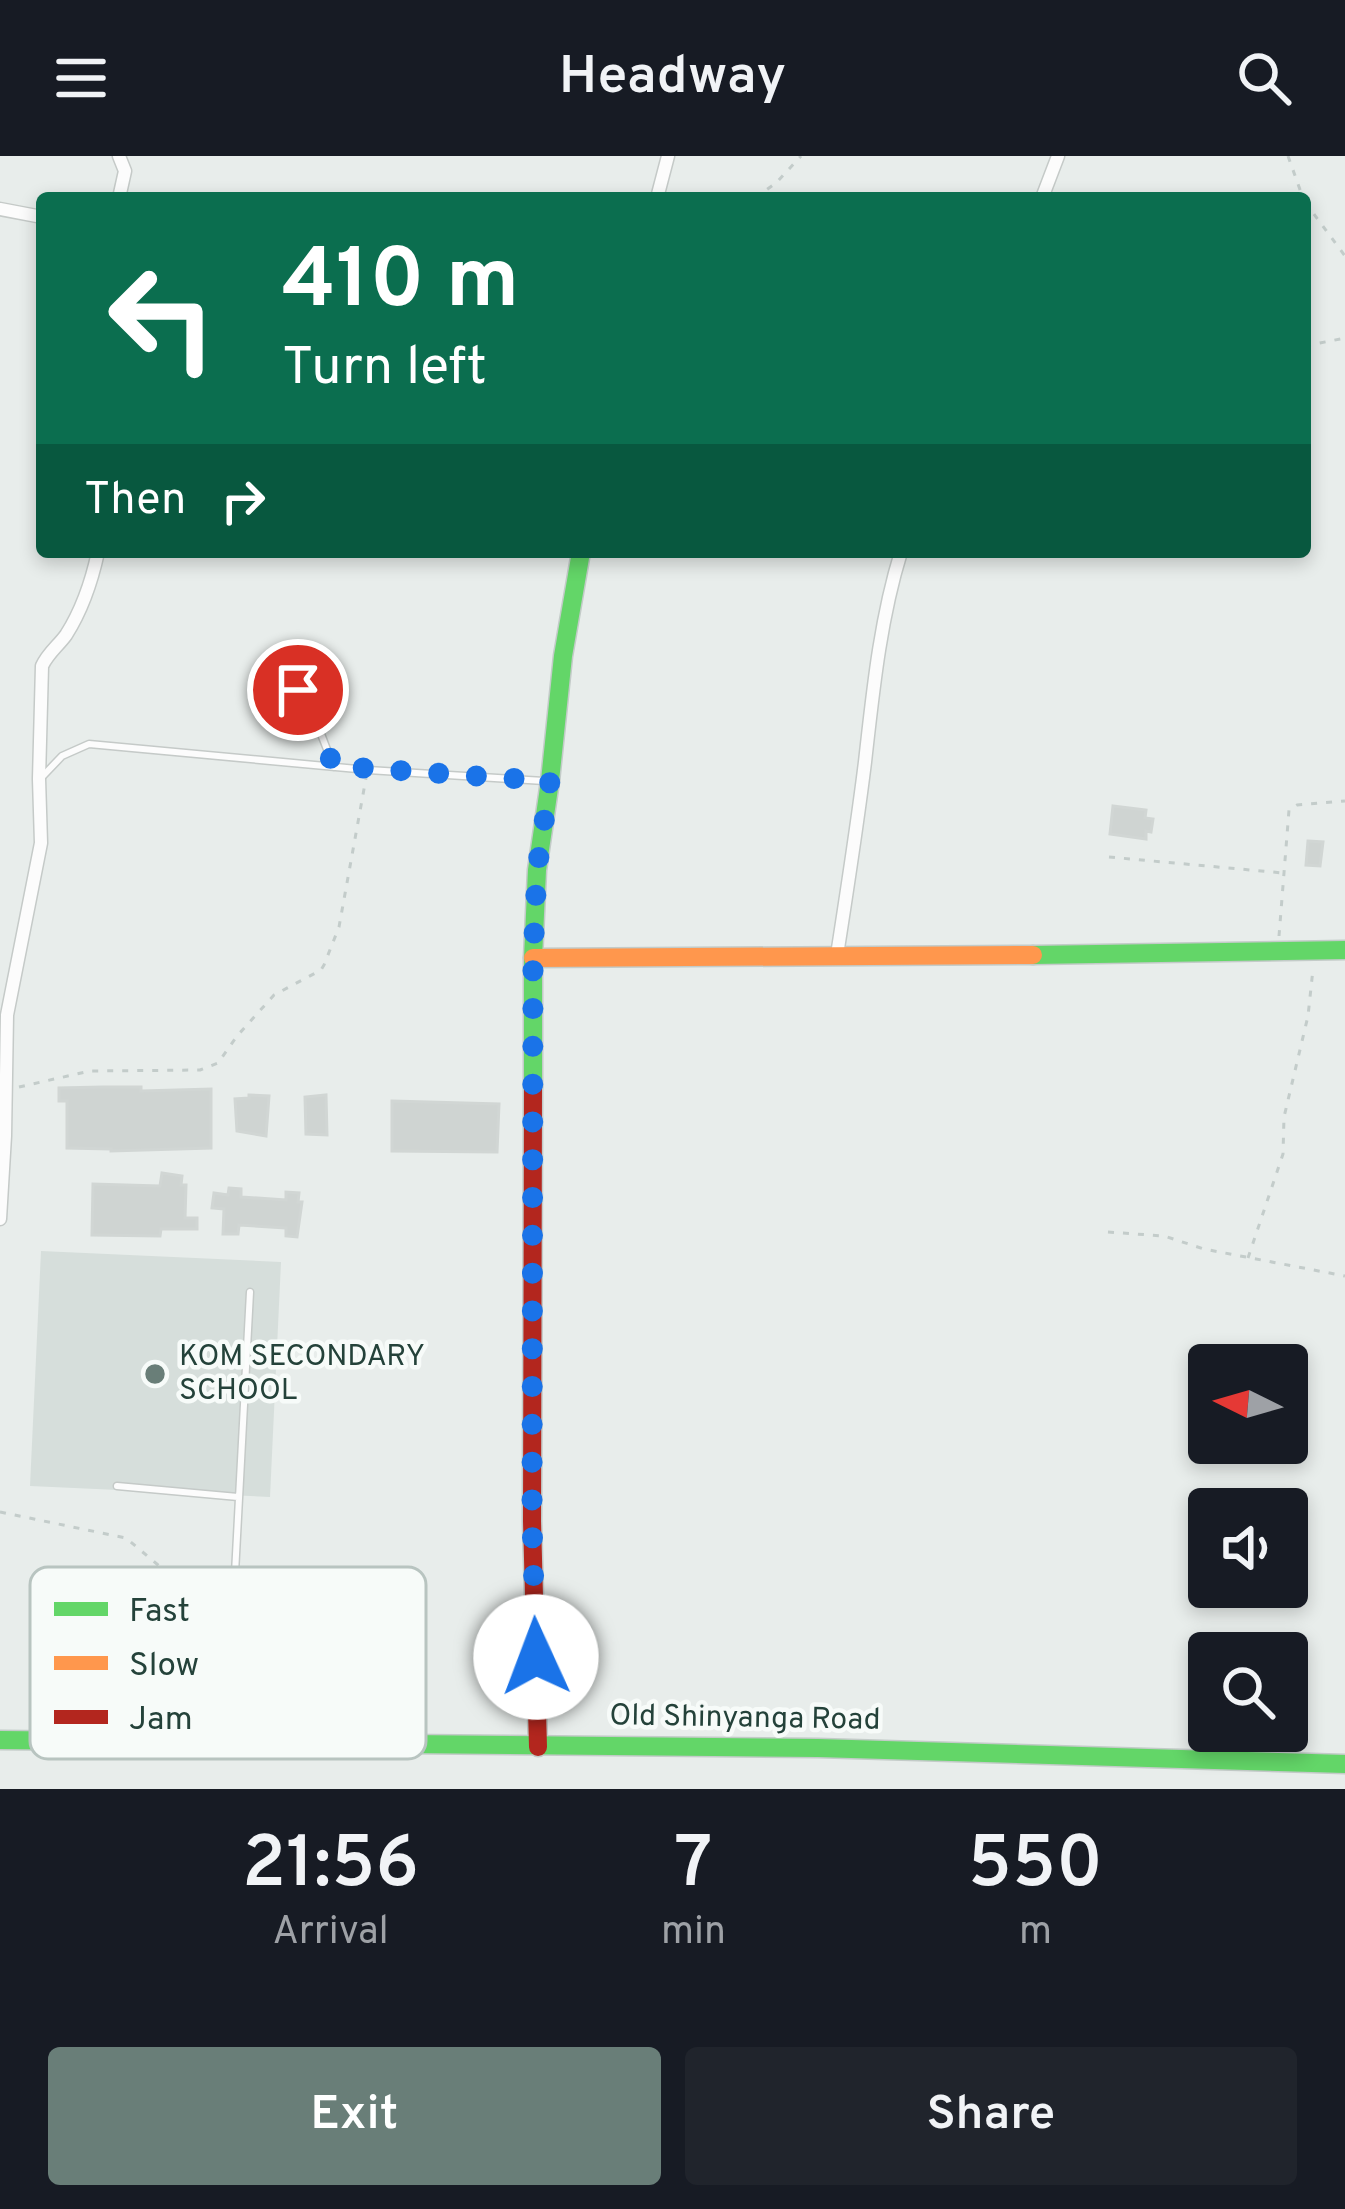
<!DOCTYPE html>
<html lang="en">
<head>
<meta charset="utf-8">
<style>
	:root { --surface:#171b24; --page:#20242c; --text:#f1f3f6; --muted:#9ea1a6; --accent:#697e78 }
	body { margin:0; font-family:Overpass,sans-serif; background:var(--page); color:var(--text); height:100vh; display:flex; flex-direction:column; font-size:45px; white-space:nowrap }
	* { box-sizing:border-box; margin:0 }
	p { font-size:39px; color:var(--muted) }
	.icon { flex:none; width:66px; height:66px; fill:none; stroke:currentColor; stroke-width:2; stroke-linecap:round; stroke-linejoin:round }
	.map { position:relative; height:1633px; overflow:hidden }
	.panel { display:flex; flex-direction:column; background:var(--surface); flex:1 }
	.panel>* { flex:none }
	.hud { position:absolute; left:36px; top:36px; width:1275px; height:366px; border-radius:12px; box-shadow:0 6px 18px #0003; background:#0b6e4f; color:#fff; overflow:hidden }
	.needle { width:78px; rotate:275deg }
	.fabs { position:absolute; left:1188px; top:1188px; display:grid; gap:24px }
	.fabs a { display:grid; place-items:center; width:120px; height:120px; border-radius:12px; background:var(--surface); box-shadow:0 6px 18px #0003; font-size:60px }
	.pin { position:absolute; display:grid; place-items:center; width:102px; height:102px; color:#fff; margin:-51px; border:6px solid #fff; border-radius:50%; box-shadow:0 3px 12px #0007 }
	.me { position:absolute; width:132px; margin:-66px; rotate:358deg; stroke-linejoin:round; filter:drop-shadow(0 0 9px #0008) }
	.turn { display:flex; align-items:center; gap:42px; height:252px; padding:0 48px; font-size:54px }
	.turn .icon { width:156px; height:156px; stroke-width:2.5 }
	.turn b { display:block; font-size:84px; line-height:102px }
	.then { display:flex; align-items:center; height:114px; padding:0 48px; background:#0003; gap:24px; font-size:45px }
	.eta { display:flex; justify-content:space-evenly; align-items:center; height:204px; text-align:center }
	.eta b { font-size:72px; font-weight:600; line-height:84px }
	.primary-button { display:flex; gap:24px; margin-top:auto; padding:24px 48px }
	.primary-button a { flex:1; height:138px; border-radius:12px; background:var(--accent); color:#fff; font-size:48px; font-weight:600; line-height:138px; text-align:center }
	.primary-button a+a { background:var(--page); color:var(--text) }
	header { display:flex; justify-content:space-between; align-items:center; height:156px; padding:0 48px; background:var(--surface); font-size:54px; font-weight:600 }
	.map>svg:first-child { display:block }
</style>
</head>
<body>
<header><svg class="icon" aria-label="menu" viewBox="0 0 24 24"><path d="M4 6h16M4 12h16M4 18h16"/></svg>Headway<svg class="icon" aria-label="search" viewBox="0 0 24 24"><circle cx="10" cy="10" r="6"/><path d="M15 15l6 6"/></svg></header>
<div class="map">
<svg width="1345" height="1633" viewBox="0 0 1345 1633">
	<rect width="100%" height="100%" fill="#e8edeb"/>
	<path fill="#d6dedb" d="M41,1095L281,1106L270,1341L30,1330Z"/>
	<path fill="#cfd4d2" stroke="#d1d6d4" stroke-width="3" d="M1113,650L1146,654L1145,662L1153,663L1151,676L1146,675V683L1110,678Z
		M1308,685L1323,686L1320,710L1306,709Z
		M103,931H141V935L211,933V992L111,995V993L67,992V945H59V932Z
		M249,939L269,940L266,980L237,975L235,943L249,942Z
		M326,939L327,979L306,978L305,941Z
		M392,945L499,948L497,996L392,995Z
		M162,1017L182,1020L181,1029H186L185,1062H197V1073H161L160,1080L92,1079L93,1028L160,1030Z
		M229,1032L241,1033V1041L286,1044V1036L299,1037L298,1046H302L297,1081L286,1080V1072L239,1069L238,1078H223L224,1053L212,1052L214,1037L228,1039Z"/>
	<g fill="none" stroke-linecap="round" stroke-linejoin="round">
		<g stroke="#c5cac8" stroke-width="9">
			<path id="lane" d="M283,524C311,538 322,584 334,611
				M42,621L62,600L89,588L368,614L544,625
				M117,1330L238,1341
				M226,1586L250,1136"/>
		</g>
		<g stroke="#c5cac8" stroke-width="15">
			<path id="street" d="M119,42L125,15L119,0
				M657,42L668,0
				M1042,42L1058,0
				M0,53L42,61
				M837,799C847,735 857,671 865,606C873,535 880,464 901,396
				M0,1063L5,980L7,859L41,687L39,623L42,510C48,497 58,490 66,479C82,454 92,424 98,396"/>
		</g>
		<g stroke="#c3cbc8" stroke-width="21">
			<path id="fast" d="M1033,799L1345,794
				M533,930V802L537,714L550,625L563,500L581,396
				M0,1584L818,1592L1345,1608"/>
		</g>
		<g stroke="#c3cbc8" stroke-width="21">
			<path id="slow" d="M533,802L1033,799"/>
		</g>
		<g stroke="#c3cbc8" stroke-width="21">
			<path id="jam" d="M533,930L532,1365L538,1591"/>
		</g>
		<path stroke="#c3ccca" stroke-width="3" stroke-dasharray="6 9" stroke-linecap="butt" d="M1288,0L1303,42
			M755,42L776,27L801,0
			M1305,46L1345,100
			M1305,190L1345,182
			M1109,701L1283,717
			M1279,780L1289,654L1297,649L1345,645
			M19,931L90,915L200,914L218,907L237,880L274,839L321,814L324,809L339,771L366,622
			M1108,1076L1164,1080L1204,1093L1345,1120
			M1248,1102L1283,998L1284,961L1308,860L1313,813
			M0,1356L126,1382L158,1409L200,1451L221,1483"/>
		<use href="#lane" stroke="#fcfcfc" stroke-width="6"/>
		<use href="#street" stroke="#fcfcfc" stroke-width="12"/>
		<use href="#fast" stroke="#63d668" stroke-width="18"/>
		<use href="#slow" stroke="#ff974d" stroke-width="18"/>
		<use href="#jam" stroke="#b3261e" stroke-width="18"/>
	</g>
	<g fill="none" stroke-linecap="round" stroke-linejoin="round">
		<path stroke="#1a73e8" stroke-width="21" stroke-dasharray="0 37.8" d="M298,534L334,610L550,625L537,714L533,802L532,1365L536,1501"/>
	</g>
	<circle fill="#697e78" stroke="#f7fbf9" stroke-width="4.5" cx="155" cy="1218" r="12"/>
	<g text-anchor="middle" dominant-baseline="central" stroke-width="9" stroke-linejoin="round" paint-order="stroke">
		<g font-size="30" fill="#24423a" stroke="#f7fbf9" text-anchor="start">
			<text x="179" y="1201">KOM SECONDARY<tspan x="179" dy="34">SCHOOL</tspan></text>
		</g>
		<g font-size="30" fill="#24423a" stroke="#f7fbf9">
			<text transform="translate(745 1563) rotate(1)">Old Shinyanga Road</text>
		</g>
	</g>
	<rect x="30" y="1411" width="396" height="192" rx="18" fill="#f7fbf9" stroke="#b8c4c0" stroke-width="3"/>
	<rect x="54" y="1446" width="54" height="14" fill="#63d668"/>
	<rect x="54" y="1500" width="54" height="14" fill="#ff974d"/>
	<rect x="54" y="1554" width="54" height="14" fill="#b3261e"/>
	<g font-size="33" fill="#24423a">
		<text x="129" y="1465">Fast</text>
		<text x="129" y="1519">Slow</text>
		<text x="129" y="1573">Jam</text>
	</g>
</svg>
<div class="fabs">
<a><svg class="needle" viewBox="-14 -14 28 28"><path d="M0-13l5 13h-10z" fill="#e53935"/><path d="M0 13l5-13h-10z" fill="#9ea1a6"/></svg></a>
<a><svg class="icon" aria-label="sound" viewBox="0 0 24 24"><path d="M4 9h4l5-4v14l-5-4H4zM17 9q2 3 0 6"/></svg></a>
<a><svg class="icon" aria-label="search" viewBox="0 0 24 24"><circle cx="10" cy="10" r="6"/><path d="M15 15l6 6"/></svg></a>
</div>
<div class="pin" style="left:298px;top:534px;background:#d93025"><svg class="icon" aria-label="arrive" viewBox="0 0 24 24"><path d="M6 21V4h12l-3 4 3 4H6"/></svg></div>
<svg class="me" style="left:536px;top:1501px" viewBox="-20 -20 40 40"><circle r="19" fill="#fff"/><path d="M0-13L10 11 0 6-10 11z" fill="#1a73e8"/></svg>
<div class="hud">
<div class="turn"><svg class="icon" aria-label="left" viewBox="0 0 24 24"><path d="M17 20v-9H6M10 6l-5 5 5 5"/></svg><div><b>410 m</b>Turn left</div></div>
<div class="then">Then<svg class="icon" aria-label="right" viewBox="0 0 24 24"><path d="M7 20v-9h11M14 6l5 5-5 5"/></svg></div>
</div>
</div>
<section class="panel">
<div class="eta">
<div><b>21:56</b><p>Arrival</p></div>
<div><b>7</b><p>min</p></div>
<div><b>550</b><p>m</p></div>
</div>
<div class="primary-button"><a>Exit</a><a>Share</a></div>
</section>
</body>
</html>
